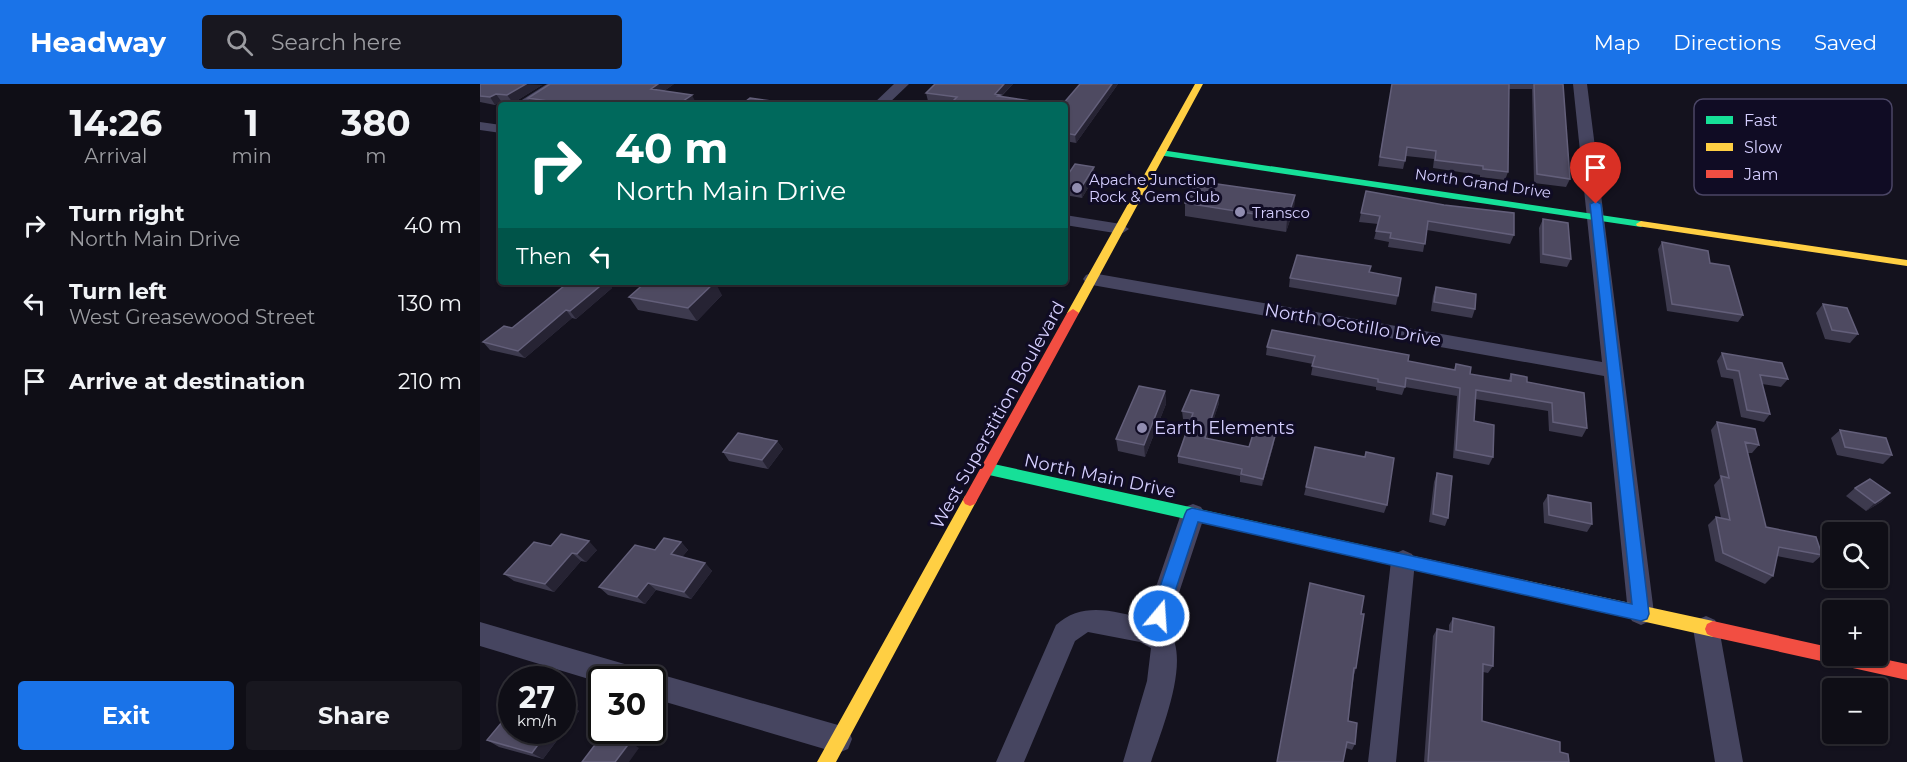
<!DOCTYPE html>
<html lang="en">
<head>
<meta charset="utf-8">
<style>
	:root { --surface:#0f0e16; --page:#18171f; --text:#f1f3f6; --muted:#9b9ca1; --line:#2f2e35; --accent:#1a73e8 }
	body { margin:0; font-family:Montserrat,sans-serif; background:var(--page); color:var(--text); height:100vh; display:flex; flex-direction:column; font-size:22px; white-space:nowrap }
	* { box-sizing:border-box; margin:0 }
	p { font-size:20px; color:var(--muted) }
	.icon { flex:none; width:33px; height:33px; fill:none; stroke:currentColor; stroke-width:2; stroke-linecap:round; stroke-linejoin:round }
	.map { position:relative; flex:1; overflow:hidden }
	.sheet { display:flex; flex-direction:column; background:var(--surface); width:480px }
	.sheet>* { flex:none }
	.banner { position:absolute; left:18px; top:18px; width:570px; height:183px; border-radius:6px; box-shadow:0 2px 4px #0004,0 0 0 2px var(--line); background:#00695c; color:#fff; overflow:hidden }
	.buttons { position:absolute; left:1342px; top:438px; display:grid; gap:12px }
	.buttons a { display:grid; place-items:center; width:66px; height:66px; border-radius:6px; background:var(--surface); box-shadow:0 2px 4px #0004,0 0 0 2px var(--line); font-size:30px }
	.speed { position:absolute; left:18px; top:582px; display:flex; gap:12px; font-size:30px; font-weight:700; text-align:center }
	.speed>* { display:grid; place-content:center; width:78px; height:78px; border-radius:50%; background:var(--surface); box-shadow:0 2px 4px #0004,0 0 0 2px var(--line); line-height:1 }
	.speed small { font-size:15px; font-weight:400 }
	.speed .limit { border:3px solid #111; border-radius:9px; background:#fff; color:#111 }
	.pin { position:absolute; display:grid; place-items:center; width:51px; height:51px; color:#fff; margin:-62px -26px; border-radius:50% 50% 50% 0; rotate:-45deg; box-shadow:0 0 6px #0007 }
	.pin .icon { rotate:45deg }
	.me { position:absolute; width:66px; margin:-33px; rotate:18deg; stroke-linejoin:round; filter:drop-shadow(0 0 4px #0008) }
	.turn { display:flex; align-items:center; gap:21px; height:126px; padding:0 18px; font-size:27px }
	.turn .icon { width:78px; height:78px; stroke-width:2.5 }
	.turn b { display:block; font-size:42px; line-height:51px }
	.then { display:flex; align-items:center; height:57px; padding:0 18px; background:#0003; gap:12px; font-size:22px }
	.eta { display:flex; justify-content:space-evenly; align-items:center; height:102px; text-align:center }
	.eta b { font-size:36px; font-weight:700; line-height:42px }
	.action { display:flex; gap:12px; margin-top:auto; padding:12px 18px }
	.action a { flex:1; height:69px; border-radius:6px; background:var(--accent); color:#fff; font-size:24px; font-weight:700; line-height:69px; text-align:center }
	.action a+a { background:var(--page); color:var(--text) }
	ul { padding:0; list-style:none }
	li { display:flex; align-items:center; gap:18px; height:78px; padding:0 18px }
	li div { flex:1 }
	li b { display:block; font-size:22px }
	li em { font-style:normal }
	header { display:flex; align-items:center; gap:36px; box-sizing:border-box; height:84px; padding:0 30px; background:var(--accent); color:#fff }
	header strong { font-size:28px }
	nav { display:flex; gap:33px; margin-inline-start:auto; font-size:21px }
	.search { width:420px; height:54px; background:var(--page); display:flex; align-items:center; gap:15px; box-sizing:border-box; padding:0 21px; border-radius:6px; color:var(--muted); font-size:22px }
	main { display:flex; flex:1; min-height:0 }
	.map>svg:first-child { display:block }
</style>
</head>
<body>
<header>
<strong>Headway</strong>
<div class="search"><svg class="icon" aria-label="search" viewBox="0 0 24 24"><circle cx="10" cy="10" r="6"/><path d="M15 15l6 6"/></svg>Search here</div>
<nav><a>Map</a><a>Directions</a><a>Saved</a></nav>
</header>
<main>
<section class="sheet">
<div class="eta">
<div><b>14:26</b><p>Arrival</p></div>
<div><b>1</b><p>min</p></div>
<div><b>380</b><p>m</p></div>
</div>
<ul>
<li><svg class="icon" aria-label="right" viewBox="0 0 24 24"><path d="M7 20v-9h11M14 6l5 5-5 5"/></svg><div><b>Turn right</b><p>North Main Drive</p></div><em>40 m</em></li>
<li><svg class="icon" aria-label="left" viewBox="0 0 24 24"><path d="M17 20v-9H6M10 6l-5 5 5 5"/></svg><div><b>Turn left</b><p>West Greasewood Street</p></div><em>130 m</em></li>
<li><svg class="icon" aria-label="arrive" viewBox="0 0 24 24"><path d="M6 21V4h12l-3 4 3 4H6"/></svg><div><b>Arrive at destination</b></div><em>210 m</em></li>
</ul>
<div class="action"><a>Exit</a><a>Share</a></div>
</section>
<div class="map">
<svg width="1427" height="678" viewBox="0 0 1427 678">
	<rect width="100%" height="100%" fill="#14121e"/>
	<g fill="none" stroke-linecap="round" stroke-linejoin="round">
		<path fill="#464560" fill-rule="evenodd" d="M67,0H83L51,21H34Z
			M414,0H429L407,21H392Z
			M1093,0H1107L1174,529L1170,537L1161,541L1152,537L1148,529L1124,292L612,201L606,199L603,195L606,191L612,189L1122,278Z
			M0,38L21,41V49L0,46Z
			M585,131L641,140L649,145L641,150L585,141Z
			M713,420L721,423L725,430L687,545C713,572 681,647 671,678H643L667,597L671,564L660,558L608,548L595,557L544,678H516L576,541C602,517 634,527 665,535L701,430L705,423Z
			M923,466L932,470L935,477L916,678H888L911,477L914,470Z
			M1226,532L1235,536L1239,544L1263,678H1235L1213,544L1217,536Z
			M0,538L155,583L165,587L166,590L172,588L358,641L368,645L372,655L368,665L358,669L172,614V596H122V599L0,562Z"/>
		<path fill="#16e098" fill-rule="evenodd" d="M681,66L1161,137L1166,140L1161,143L678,71L676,69Z
			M509,379L929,471L935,473L937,478L935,483L929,485L509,391L504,389L502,385L504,381Z"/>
		<path fill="#ffcf43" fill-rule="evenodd" d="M715,0H723L599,229L593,233L589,232L587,229Z
			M1161,137L1427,176V182L1157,142L1156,140Z
			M490,410L495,412L497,416L356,678H337L485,412Z
			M929,471L1233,537L1239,540L1241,545L1239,550L1233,553L929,485L923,483L921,478L923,473Z"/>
		<path fill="#f24e42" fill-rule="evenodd" d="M593,225L599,229L495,420L490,422L485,420L483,416L485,412L587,229Z
			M1233,537L1353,564V572H1389L1427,580V596L1233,553L1227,550L1225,545L1227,540Z"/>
	</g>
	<path fill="#3d3a4e" d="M0,0L62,1L33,19L21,17L15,21L0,18Z
		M194,0L184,7L216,19L213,21H52L48,14Z
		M455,0H533L521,13L578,21H472V20L448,17L446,9Z
		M600,0H638L596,59L585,57V21Z
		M912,0H1083L1090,95L1086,103L1054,99L1052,5H1029L1028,88L1025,96L1000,93V91L953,84L954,75L926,72L923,85L898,82Z
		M615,92L602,114L585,111V95Z
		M886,107L1034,151L1030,160L947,146L943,168L908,163L909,158L894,155L898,140L879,138Z
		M815,111L814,124L806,148L705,132V119Z
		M1063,135L1091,175L1087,183L1060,179L1059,144Z
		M1182,158L1230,179L1263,231L1258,238L1187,227L1178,165Z
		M810,194L918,212L916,221L809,203Z
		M89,198H132L129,201L132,204L96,235L92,234L45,274L10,266L3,258L32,244Z
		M956,203L995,225L992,234L951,227L953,212Z
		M242,211L217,237L158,226L149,213Z
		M1343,220L1378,250L1370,259L1345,255L1336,229Z
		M787,263L928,277L974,286L976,280L990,290L1028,297L1031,290L1047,298L1107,344L1102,353L1069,347L1068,327L995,315L994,337L1013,373L1009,381L973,374L977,312L925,303L922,311L896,306V303L831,291L833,280L786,271Z
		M1242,269L1308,295L1301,303L1282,300L1290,330L1284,338L1261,333L1253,295L1241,293L1237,277Z
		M685,307L686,320L665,373L638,367L636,355Z
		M739,311V319L727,355L769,363L794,359L782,402L760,398V392L698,379V372L710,336L703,335L702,327Z
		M1237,338L1279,361L1272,369H1268L1286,443L1342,471L1333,479L1297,472L1293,492L1285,500L1235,477L1228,441L1236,433L1241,434L1234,401L1240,394L1231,346Z
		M1360,346L1412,371L1403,380L1357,371L1351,354Z
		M297,357L303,365L288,385L249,377L243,368Z
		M885,373L907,421L904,429L824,411L826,403Z
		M957,389L968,434L965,442L949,438L954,398Z
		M1375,404L1410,409L1401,418L1386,427L1366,412Z
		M1068,411L1112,440L1107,448L1064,439L1063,419Z
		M201,458L208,466L202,473L225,479L232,487L211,515L176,506L165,520L128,511L119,503L175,466Z
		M71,462L117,466L106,478L101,477L74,508L34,497L24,490Z
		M830,499L881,530L876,584L874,591L868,637L875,660L872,666L866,664Z
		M973,534L1013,582L1008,589L1003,588L1002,637L1080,668L1089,678H944L953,552L957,545L969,547V541Z
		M89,621L99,627L63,675L19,663L7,656Z"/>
	<path fill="#262333" d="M46,0L62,1L33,19L27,11Z
		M178,0H194L175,13L171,5Z
		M524,0H533L520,13L515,10Z
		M632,0H638L596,59L595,51Z
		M16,10L21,17L15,21L10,13Z
		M212,11L216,19L213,21H197Z
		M85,17L87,21H82L81,19Z
		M614,83L615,92L602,114L601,104Z
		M815,111L814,124L806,148L807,135Z
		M123,198H132L129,201L132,204L96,235L90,227Z
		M235,198L242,211L217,237L208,224Z
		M86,226L92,234L45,274L38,267Z
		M685,307L686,320L665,373L664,361Z
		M739,311V319L725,362V354Z
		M795,352L794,359L782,402L783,395Z
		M297,357L303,365L288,385L282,376Z
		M1410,409L1401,418L1386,427L1395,419Z
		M109,457L117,466L106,478L97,470Z
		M201,458L208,466L198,478L191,470Z
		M92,469L101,477L74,508L65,500Z
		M225,479L232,487L211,515L204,508Z
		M168,499L176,506L165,520L157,513Z
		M89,621L99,627L63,675L52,669L69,646H82V629Z
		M150,658L159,664L149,678H135Z"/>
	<path fill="#4e4a61" stroke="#635f7a" stroke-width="1.5" d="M0,0H46L27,11L16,10L10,13L0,12Z
		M70,0H178L171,5L212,11L197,21H108L85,17L81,19L48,14Z
		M455,0H524L515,10L520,11L518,12L578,21H478L480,19L472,18L477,13L446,9Z
		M600,0H632L595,51L585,49V21H582Z
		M912,0H1029L1028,88L1003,85V82L955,76L956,67L927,63L925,77L900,73Z
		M1054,0H1083L1090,95L1057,90Z
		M270,14L321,21H261Z
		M595,80L614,83L601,104L585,102V95Z
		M716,97L815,111L807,135L705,119Z
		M886,107L964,121L1034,129V151L948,137L945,160L910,154L911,149L896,147L900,132L881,129Z
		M1063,135L1088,139L1091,175L1063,170Z
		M1182,158L1228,167L1230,179L1249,182L1263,231L1192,220Z
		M817,171L891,182L889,188L921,194L918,212L810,194Z
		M89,198H125L90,227L86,226L38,267L3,258L24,242L32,244Z
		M166,198H198L211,200L213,198H235L208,224L149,213Z
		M956,203L996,210L995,225L954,218Z
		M1343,220L1367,224L1378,250L1352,246Z
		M792,246L929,271L928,277L975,286L976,280L991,283L990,290L1031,297V290L1047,293V298L1104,309L1107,344L1073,338L1072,319L996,306L994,337L1014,341L1013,373L976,366L980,304L926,294L925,303L898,298V295L832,282L835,272L787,263Z
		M1242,269L1302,279L1308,295L1280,291L1290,330L1267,326L1259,287L1247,285Z
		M659,302L685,307L664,361L636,355Z
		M711,306L739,311L725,354L769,363L774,347L795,352L783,395L761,390L762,385L698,372L713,329L702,327Z
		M1237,338L1275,345L1279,361L1265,358L1286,443L1336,453L1342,471L1299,463L1293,492L1243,469L1236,433L1250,436L1241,392L1249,394Z
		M1360,346L1406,354L1412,371L1365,363Z
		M258,349L297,357L282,376L243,368Z
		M835,363L885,373L886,368L914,374L907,421L826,403Z
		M957,389L972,392L968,434L953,430Z
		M1390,395L1410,409L1395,419L1375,404Z
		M1068,411L1111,419L1112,440L1069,431Z
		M81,450L109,457L97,470L92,469L65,500L24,490L54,458L71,462Z
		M184,454L201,458L191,470L225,479L204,508L168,499L157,513L119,503L155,461L175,466Z
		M830,499L884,512L881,530H884L876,584H874L868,637L877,639L875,660L867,658L863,678H797Z
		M973,534L1014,543L1013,582L1003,580L1002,637L1080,658V668L1088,670L1089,678H948L957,545L972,548Z
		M82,619L89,621L82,629Z
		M32,626V646H69L52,669L7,656Z
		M124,649L150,658L135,678H102Z"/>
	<path fill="#1a73e8" stroke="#114b97" stroke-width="1.5" d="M1116,117L1121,120L1169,530L1167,535L1161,537L718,438L687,532L685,538L679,540L673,538L670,532L705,430L707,426L712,424L1152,520L1110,120Z"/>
	<g fill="#918db0" stroke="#100c24" stroke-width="2">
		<circle cx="597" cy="104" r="6"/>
		<circle cx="760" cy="128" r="6"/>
		<circle cx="662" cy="344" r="6"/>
	</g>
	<g text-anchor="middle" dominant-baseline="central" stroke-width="6" stroke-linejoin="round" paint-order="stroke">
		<g font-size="15" fill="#d5cfff" stroke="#100c24" text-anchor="start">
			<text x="609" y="95">Apache Junction<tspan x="609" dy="17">Rock &amp; Gem Club</tspan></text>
			<text x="772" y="128">Transco</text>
		</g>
		<g font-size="15" fill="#d5cfff" stroke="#100c24">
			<text transform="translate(1003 99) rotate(8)">North Grand Drive</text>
		</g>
		<g font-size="18" fill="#d5cfff" stroke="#100c24">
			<text transform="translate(873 241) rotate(10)">North Ocotillo Drive</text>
			<text transform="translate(518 331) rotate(-61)">West Superstition Boulevard</text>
			<text transform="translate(620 392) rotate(12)">North Main Drive</text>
		</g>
		<g font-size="18" fill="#d5cfff" stroke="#100c24" text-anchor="start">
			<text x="674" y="344">Earth Elements</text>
		</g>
	</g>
	<rect x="1214" y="15" width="198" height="96" rx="9" fill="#100c24" stroke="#4b4666" stroke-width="1.5"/>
	<rect x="1226" y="32" width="27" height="8" fill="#16e098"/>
	<rect x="1226" y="59" width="27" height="8" fill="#ffcf43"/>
	<rect x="1226" y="86" width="27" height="8" fill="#f24e42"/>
	<g font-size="16" fill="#d5cfff">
		<text x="1264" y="42">Fast</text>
		<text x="1264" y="69">Slow</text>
		<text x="1264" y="96">Jam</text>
	</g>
</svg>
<div class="buttons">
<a><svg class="icon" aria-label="search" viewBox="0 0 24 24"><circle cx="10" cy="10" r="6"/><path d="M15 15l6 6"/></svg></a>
<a>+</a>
<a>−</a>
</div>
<div class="speed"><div>27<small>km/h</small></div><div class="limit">30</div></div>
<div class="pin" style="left:1116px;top:120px;background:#d93025"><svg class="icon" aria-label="arrive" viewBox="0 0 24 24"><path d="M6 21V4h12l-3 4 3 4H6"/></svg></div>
<svg class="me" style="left:679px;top:532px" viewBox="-20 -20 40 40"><circle r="17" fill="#1a73e8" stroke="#fff" stroke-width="3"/><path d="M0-11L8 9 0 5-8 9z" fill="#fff"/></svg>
<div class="banner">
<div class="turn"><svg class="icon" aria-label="right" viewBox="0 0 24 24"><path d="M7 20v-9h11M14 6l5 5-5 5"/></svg><div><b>40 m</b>North Main Drive</div></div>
<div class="then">Then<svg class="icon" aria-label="left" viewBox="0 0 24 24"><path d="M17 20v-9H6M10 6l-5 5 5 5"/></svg></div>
</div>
</div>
</main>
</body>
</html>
